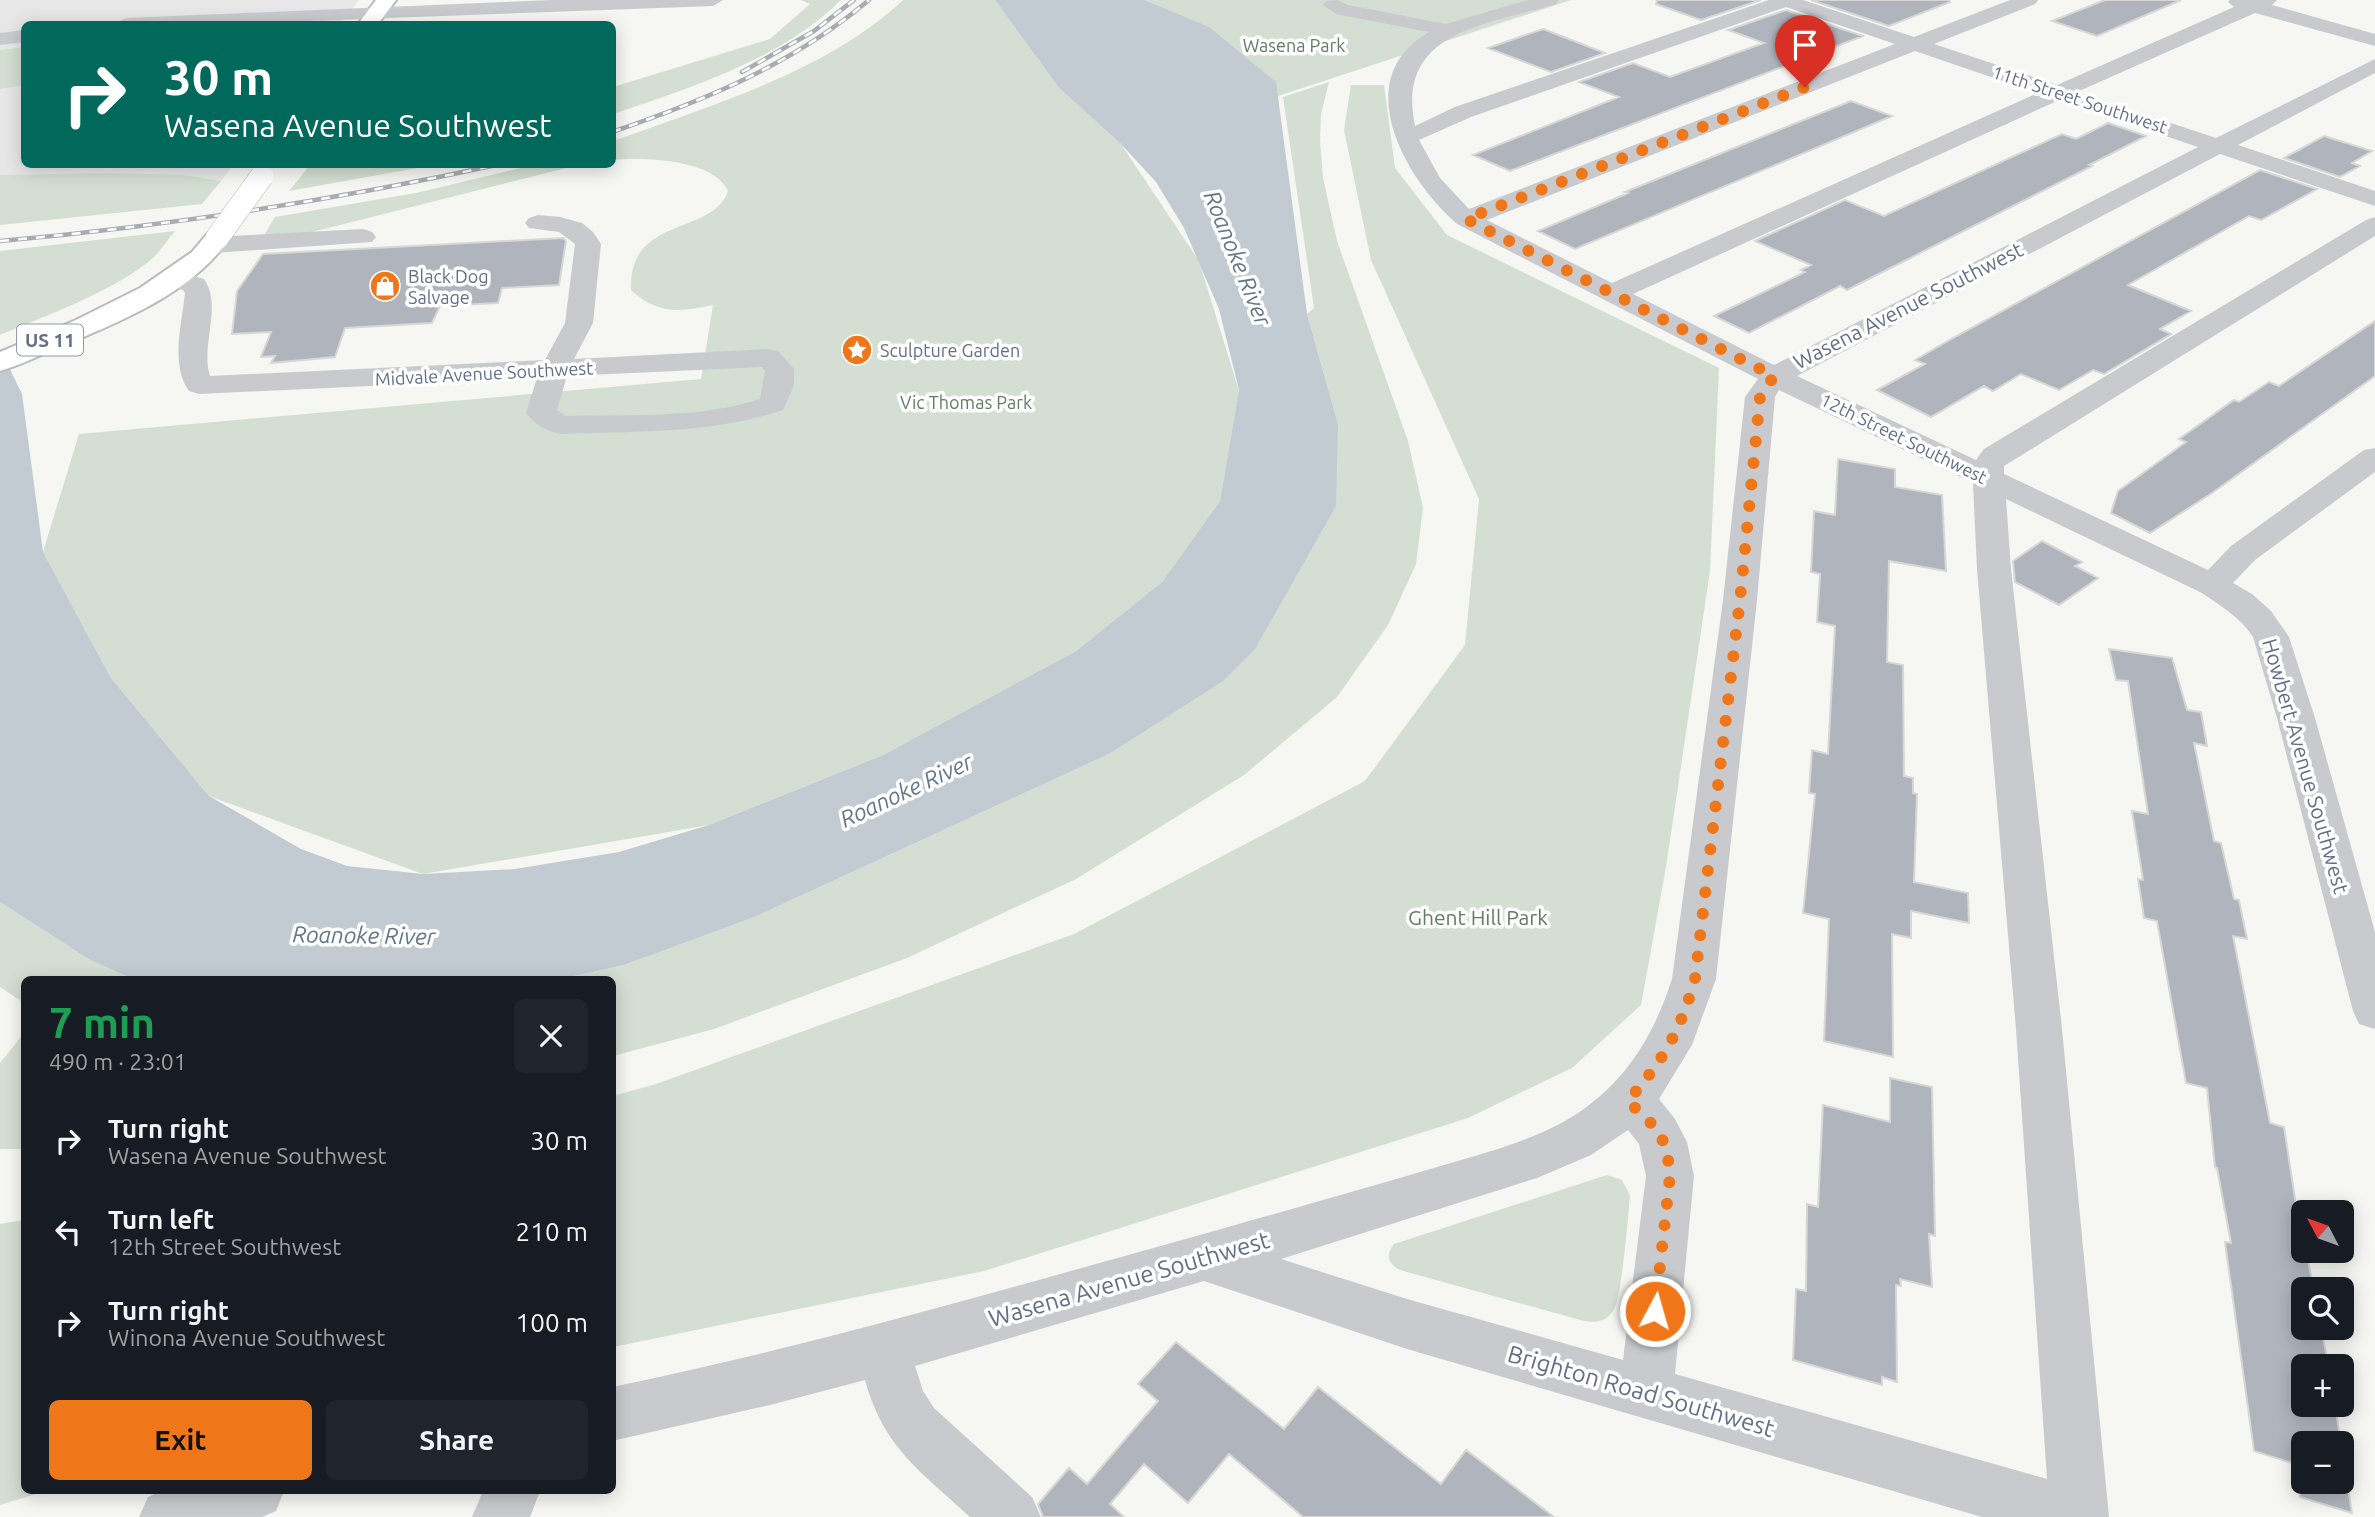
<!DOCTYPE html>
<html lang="en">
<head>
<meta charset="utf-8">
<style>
	:root { --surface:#171b24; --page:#20242c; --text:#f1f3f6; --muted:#9ea1a6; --accent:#ef771a }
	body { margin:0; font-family:Ubuntu,sans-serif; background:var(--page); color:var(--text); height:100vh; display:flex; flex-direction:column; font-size:26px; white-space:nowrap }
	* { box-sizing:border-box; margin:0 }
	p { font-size:23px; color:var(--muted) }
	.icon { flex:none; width:38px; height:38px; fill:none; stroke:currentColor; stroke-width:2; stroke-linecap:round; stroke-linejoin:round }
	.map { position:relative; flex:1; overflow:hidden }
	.sheet { position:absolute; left:21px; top:976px; width:595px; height:518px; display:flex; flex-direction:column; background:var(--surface); border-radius:10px; box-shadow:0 4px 18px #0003 }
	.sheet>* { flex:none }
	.top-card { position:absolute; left:21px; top:21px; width:595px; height:147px; border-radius:10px; box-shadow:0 4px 18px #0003; background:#00695c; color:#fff; overflow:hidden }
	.needle { width:46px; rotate:311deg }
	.fabs { position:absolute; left:2291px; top:1200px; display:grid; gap:14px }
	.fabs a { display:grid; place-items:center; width:63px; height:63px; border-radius:10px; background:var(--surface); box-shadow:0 4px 18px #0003; font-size:35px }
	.pin { position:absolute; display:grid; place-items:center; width:60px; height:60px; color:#fff; margin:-72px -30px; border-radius:50% 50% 50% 0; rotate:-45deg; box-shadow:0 0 7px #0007 }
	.pin .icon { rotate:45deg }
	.me { position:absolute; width:77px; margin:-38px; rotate:6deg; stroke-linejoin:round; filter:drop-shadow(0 0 5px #0008) }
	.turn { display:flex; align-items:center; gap:24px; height:147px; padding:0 28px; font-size:32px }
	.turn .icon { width:91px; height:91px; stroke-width:2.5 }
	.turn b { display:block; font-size:49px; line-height:60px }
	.round { display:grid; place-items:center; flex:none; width:74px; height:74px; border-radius:10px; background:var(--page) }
	.head { display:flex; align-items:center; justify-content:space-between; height:119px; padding:0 28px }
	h1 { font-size:42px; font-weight:700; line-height:52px; color:#1e9e55 }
	.button { display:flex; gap:14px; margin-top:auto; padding:14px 28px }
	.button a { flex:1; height:80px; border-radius:10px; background:var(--accent); color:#111; font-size:28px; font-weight:700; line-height:80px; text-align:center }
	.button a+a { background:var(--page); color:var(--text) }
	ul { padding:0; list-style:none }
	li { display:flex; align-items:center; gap:21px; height:91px; padding:0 28px }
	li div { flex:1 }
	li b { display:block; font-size:26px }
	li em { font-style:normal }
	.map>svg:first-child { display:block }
</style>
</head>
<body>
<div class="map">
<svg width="2375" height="1517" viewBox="0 0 2375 1517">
	<rect width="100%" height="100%" fill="#f6f6f2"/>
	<path fill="#e6e7e6" d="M0,0H359L340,24H24V47L0,50Z
		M22,85H24V164L233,165L221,181L184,175H0V89Z"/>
	<path fill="#d5ded3" d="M801,0H841C780,60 692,87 613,114V87L770,39L810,4Z
		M903,0H995L1059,88L1121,144L1199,261L1239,391L1220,501L1162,582L1076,651L883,755L709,825L423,874L209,796L111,678L43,552L79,434L701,379L713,305C680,312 658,315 631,290C628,215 713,236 728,191C714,159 643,157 613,160V141C708,107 828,71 903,0Z
		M1133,0H1571L1278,96L1236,49Z
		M24,47V85L0,89V50Z
		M1329,82L1321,114L1320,140L1323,178L1337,241L1408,441L1423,508L1416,564L1388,625L1337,697L1244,775L1076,879L907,958L714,1029L613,1056L612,980H556L624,965L752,918L1109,754L1338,424L1307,314L1314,308L1283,97Z
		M1351,85H1384L1395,168L1447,235L1719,368L1710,571L1666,867L1641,1005L1572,1068L1468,1118L984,1271L613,1347V1096L656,1084L1074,934L1365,781L1465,645L1479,499L1371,260L1344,130Z
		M310,165V164L434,165L289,191Z
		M533,165H578L308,233L263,237L275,217L416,193Z
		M110,173L184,175L221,181L202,204L0,225V175Z
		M175,231C168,239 162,249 154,257C119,289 45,316 0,335V251Z
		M0,902L90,960L135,980H24V1003L0,987Z
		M24,1033V1149H0V1063Z
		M1607,1175L1622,1180L1630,1195C1628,1216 1622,1298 1613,1311C1606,1322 1596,1323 1584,1321L1400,1270C1388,1264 1385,1255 1394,1244Z
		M24,1220V1491H46L0,1505V1224Z"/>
	<path fill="#c3cbd2" d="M995,0H1144L1209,27L1276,82L1307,314L1338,424L1336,506L1255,649L1223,681L1109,754L752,918L624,965L556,980H135L90,960L0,902V349L22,394L43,552L111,678L209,796L301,849L347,866L423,874L515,869L619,852L709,825L883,755L1076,651L1162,582L1220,501L1239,390L1219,309L1184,228L1156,182L1121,144L1059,88Z"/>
	<path fill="#b0b5bd" stroke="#d7d8d5" stroke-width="2" d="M1657,0H1761L1701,20L1656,4Z
		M1811,0H1949L1950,2L1889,26Z
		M2105,0H2181L2097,36L2052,21Z
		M1786,10L1863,36L1510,171L1473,155L1619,97L1579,82L1633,63L1670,77L1764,43L1728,30Z
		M1543,29L1605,53L1551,72L1488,48Z
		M1851,101L1892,116L1575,249L1538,231L1628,193L1625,192Z
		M2108,123L2146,136L2089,165L2092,166L1847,290L1840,286L1749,333L1714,316L1805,272L1801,270L1811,265L1755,241L1845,200L1884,216L2062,134L2076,139Z
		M2324,136L2372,151L2352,163L2360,166L2340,177L2284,158Z
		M2260,170L2317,189L2261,220L2249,216L2128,285L2191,311L2160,329L2171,334L2104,374L2093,370L2059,390L2021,374L1993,391L1984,386L1931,417L1877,390L1925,364L1915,360L1953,338Z
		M563,238L566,241L559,285L502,288L498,303L440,306L432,323L345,328L335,357L271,363L275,356L261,357L271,332L232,334L237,291L263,254Z
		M2375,321V376L2212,493L2150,533L2111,513L2118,491L2186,442L2179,439L2234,400L2239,402L2269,382L2279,386Z
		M1838,459L1895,469V487L1942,495L1946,571L1889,561L1887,662L1903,665L1904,776L1913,778V793L1917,794L1914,882L1968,893L1969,923L1911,911V938L1892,934L1893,1057L1824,1041L1829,919L1803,913L1815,794L1809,793L1812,750L1828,754L1835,626L1817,622L1820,574L1811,572L1813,530L1814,511L1835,515Z
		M2042,541L2082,562L2075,566L2098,578L2059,605L2015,582L2013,561Z
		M2109,649L2172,658L2187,710L2201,712L2207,746L2194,743L2214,841L2221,843L2234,899L2239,900L2247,939L2233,936L2270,1123L2284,1127L2303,1251H2306L2314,1290H2303V1328H2321L2327,1358L2344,1363L2352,1409L2341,1405L2342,1367H2303V1405H2335L2341,1444H2303V1482H2342V1449L2352,1513L2300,1497L2295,1464L2254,1451L2225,1242L2231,1243L2217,1168L2215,1167L2207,1088L2186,1083L2157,921L2144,918L2138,879L2143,880L2132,811L2148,814L2128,681L2116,680Z
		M1890,1078L1932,1087L1935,1236L1929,1234L1932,1287L1900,1279L1901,1286L1896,1285L1897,1382L1882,1377V1385L1793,1360L1796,1289L1806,1291L1807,1204L1818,1207L1823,1105L1890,1122Z
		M1176,1342L1284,1429L1318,1387L1441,1484L1466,1450L1554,1517H1303L1229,1454L1188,1503L1144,1464L1110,1504L1124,1517H1043L1038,1504L1069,1468L1087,1484L1158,1401L1138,1384Z"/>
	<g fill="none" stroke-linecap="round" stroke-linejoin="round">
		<g stroke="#b8bbc0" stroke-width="4">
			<path id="major" d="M376,0H396L378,24H358Z
				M217,230L226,233L230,238C191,294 121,321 60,347C40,355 21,365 0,371V352L76,320L140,288L192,252L208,233Z"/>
		</g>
		<path fill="#c8cace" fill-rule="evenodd" d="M552,0H723L713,6L224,24H118L121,20L128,18Z
			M1337,0L1348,5L1446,24L1528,0H1559L1556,4C1488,25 1395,30 1415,126L1455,107L1769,0H1803L1914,37L2010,0H2038L2035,4L1934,44L2057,85L2234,7L2228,2L2230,0H2277L2272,5L2375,34V46L2255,13L2077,92L2216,138L2375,59V73L2238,145L2375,191V206L2220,154L1797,376L1976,460L1984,449L2366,220L2375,217V236L2004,466V474L2208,570L2231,546L2364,450L2375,448V472L2255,560L2233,583L2252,594L2271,611L2289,637L2315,718L2375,932V1029L2359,1024L2353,1011L2277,718L2253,637C2240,617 2220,605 2200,592L2006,499L2011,569L2062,1029L2109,1517H1982L1407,1349L1204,1281L915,1366L923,1391L934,1408L1032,1497L1041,1517H970C921,1471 884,1449 865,1380L770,1405L612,1441V1387C811,1346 1005,1289 1200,1235C1281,1212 1363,1189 1444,1165C1489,1152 1535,1140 1575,1115C1626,1082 1654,1035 1672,979L1723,600L1745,397L1758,379L1457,224C1406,180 1347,79 1429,32L1336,14L1323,5L1326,1ZM1786,7L1895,44L1469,209L1440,178L1419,140L1471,117ZM1915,51L2038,93L1612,283L1487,220ZM2059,100L2198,147L1774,365L1633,294ZM1779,390L1973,483L1977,569L2016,1029L2047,1479L1675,1374L1694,1176L1687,1142L1675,1119L1659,1099L1692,1045L1716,979L1757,600L1775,397ZM1628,1130L1639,1144L1646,1176L1623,1360L1407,1299L1281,1259L1537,1178L1591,1155Z
			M24,30V42L0,45V33Z
			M538,215L560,217L582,223L593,232L601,244L593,323L574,359L769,349L779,352L794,369V386L783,410C711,434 636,431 560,434C547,431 534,424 526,413L537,378L199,394L189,391C170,364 182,324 185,293L183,290L165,284L161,278L165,272L174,270L204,279C223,306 200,346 210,376L545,360L565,323L575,244L559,232L529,228L525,223L529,218ZM762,367L765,371L760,399C698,419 630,414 566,416L557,410L567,376Z
			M363,229L372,232L376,237L372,242L213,253L204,250L200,245L204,240L213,237Z
			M161,1491H284L276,1511L262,1517H139L148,1497Z
			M483,1491H540L530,1517H472Z"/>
		<use href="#major" fill="#fff" fill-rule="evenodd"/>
		<g stroke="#a7abb2" stroke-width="4.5">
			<path id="rail" d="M742,72L814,31L854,0
				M612,132C706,100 793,64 869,0
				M0,241C169,226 335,200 501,164"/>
		</g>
		<use href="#rail" stroke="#fff" stroke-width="2.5" stroke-dasharray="9" stroke-linecap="butt"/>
		<g stroke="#b8bbc0" stroke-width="24" stroke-linecap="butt">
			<path id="major-bridge" d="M217,238L262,176"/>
		</g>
		<use href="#major-bridge" stroke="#fff" stroke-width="23"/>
	</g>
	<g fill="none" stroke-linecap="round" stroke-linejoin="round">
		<path stroke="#ef771a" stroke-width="12" stroke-dasharray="0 21.6" d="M1655,1311L1670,1176L1667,1150L1658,1130L1628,1101C1665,1057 1679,1034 1695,979L1740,600L1760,397L1774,376L1466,219L1805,87"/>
	</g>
	<defs>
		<g id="shop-disc" transform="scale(1.575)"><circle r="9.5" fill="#ef771a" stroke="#fff"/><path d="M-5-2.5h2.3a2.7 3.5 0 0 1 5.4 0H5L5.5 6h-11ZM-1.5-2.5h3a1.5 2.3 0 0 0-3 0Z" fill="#fff"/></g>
		<g id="sight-disc" transform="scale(1.575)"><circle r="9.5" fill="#ef771a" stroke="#fff"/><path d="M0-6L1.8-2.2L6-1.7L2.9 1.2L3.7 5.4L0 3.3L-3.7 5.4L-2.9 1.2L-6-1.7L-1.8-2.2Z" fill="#fff"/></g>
	</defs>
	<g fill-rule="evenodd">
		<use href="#shop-disc" x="385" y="286"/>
		<use href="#sight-disc" x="857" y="350"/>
	</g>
	<g text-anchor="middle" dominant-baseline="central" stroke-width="7" stroke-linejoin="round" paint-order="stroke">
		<g font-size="18" fill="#627c63" stroke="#fff">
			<text x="1294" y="45">Wasena Park</text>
			<text x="966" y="402">Vic Thomas Park</text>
		</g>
		<g font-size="18" fill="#636f86" stroke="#fff">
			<text transform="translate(2080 99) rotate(18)">11th Street Southwest</text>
			<text transform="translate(484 373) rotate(-3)">Midvale Avenue Southwest</text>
			<text transform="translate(1904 438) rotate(26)">12th Street Southwest</text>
		</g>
		<g font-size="18" fill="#636f86" stroke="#fff" text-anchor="start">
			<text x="408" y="276">Black Dog<tspan x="408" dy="21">Salvage</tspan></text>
			<text x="880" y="350">Sculpture Garden</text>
		</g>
		<rect fill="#fff" stroke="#929aaa" stroke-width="2" x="17" y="324.5" width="66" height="31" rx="5"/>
		<g font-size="19" font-weight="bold" fill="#636f86">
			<text x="50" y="340">US 11</text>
		</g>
		<g font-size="21" fill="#636f86" stroke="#fff">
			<text transform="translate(1908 305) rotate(-27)">Wasena Avenue Southwest</text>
			<text transform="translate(2306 766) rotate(74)">Howbert Avenue Southwest</text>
		</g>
		<g font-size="21" fill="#627c63" stroke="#fff">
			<text x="1478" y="917">Ghent Hill Park</text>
		</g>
		<g font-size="23" font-style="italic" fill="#63778a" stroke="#fff">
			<text transform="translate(1238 258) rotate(68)">Roanoke River</text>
			<text transform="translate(906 790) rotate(-25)">Roanoke River</text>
			<text transform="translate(364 935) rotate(1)">Roanoke River</text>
		</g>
		<g font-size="24" fill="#636f86" stroke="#fff">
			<text transform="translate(1129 1279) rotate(-16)">Wasena Avenue Southwest</text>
			<text transform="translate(1641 1391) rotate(16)">Brighton Road Southwest</text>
		</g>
	</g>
</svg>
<div class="fabs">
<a><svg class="needle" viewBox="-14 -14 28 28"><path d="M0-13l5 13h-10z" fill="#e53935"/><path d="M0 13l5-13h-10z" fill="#9ea1a6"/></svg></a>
<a><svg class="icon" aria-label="search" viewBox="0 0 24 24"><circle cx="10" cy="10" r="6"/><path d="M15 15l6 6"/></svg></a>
<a>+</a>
<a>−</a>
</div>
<div class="pin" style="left:1805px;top:87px;background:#d93025"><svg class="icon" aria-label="arrive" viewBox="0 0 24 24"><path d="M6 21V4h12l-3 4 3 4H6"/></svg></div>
<svg class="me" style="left:1655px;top:1311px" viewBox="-20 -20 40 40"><circle r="17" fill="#ef771a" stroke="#fff" stroke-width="3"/><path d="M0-11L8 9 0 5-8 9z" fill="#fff"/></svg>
<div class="top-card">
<div class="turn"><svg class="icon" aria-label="right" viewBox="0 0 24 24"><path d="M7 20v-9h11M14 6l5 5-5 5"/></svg><div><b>30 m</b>Wasena Avenue Southwest</div></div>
</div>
<section class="sheet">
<div class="head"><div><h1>7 min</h1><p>490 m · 23:01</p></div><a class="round"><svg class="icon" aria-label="close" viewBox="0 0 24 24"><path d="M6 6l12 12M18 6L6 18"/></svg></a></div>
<ul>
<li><svg class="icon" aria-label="right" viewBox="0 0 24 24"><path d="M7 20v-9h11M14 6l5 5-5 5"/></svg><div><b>Turn right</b><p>Wasena Avenue Southwest</p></div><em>30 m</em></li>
<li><svg class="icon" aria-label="left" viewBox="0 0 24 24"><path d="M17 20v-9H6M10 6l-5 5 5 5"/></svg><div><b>Turn left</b><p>12th Street Southwest</p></div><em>210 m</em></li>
<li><svg class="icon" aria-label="right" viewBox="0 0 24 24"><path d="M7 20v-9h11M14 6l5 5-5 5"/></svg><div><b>Turn right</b><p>Winona Avenue Southwest</p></div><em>100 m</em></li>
</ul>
<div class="button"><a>Exit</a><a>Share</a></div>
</section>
</div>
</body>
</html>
